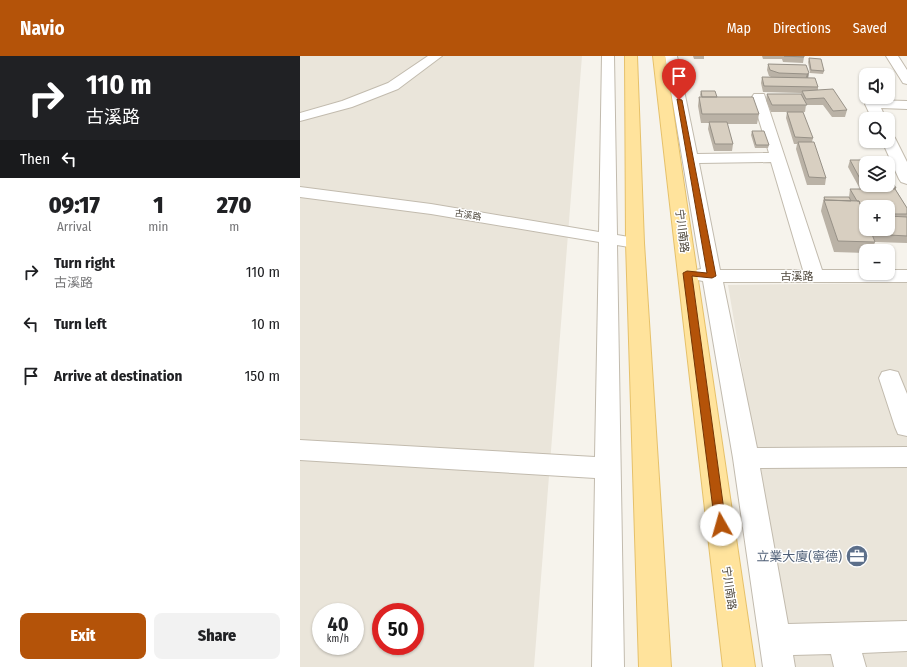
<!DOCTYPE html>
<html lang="en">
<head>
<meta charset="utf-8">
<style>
	:root { --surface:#fff; --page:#f2f2f2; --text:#202124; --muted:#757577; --accent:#b45309 }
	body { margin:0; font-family:"Fira Sans Condensed","Noto Sans SC",sans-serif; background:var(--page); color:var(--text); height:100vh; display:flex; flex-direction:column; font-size:15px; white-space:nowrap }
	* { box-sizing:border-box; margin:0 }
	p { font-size:13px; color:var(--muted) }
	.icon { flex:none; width:22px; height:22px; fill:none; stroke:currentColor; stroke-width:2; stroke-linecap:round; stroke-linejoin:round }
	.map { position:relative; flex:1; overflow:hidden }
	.side { display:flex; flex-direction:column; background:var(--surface); width:300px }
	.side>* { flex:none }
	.guide { background:#202124; color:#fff; overflow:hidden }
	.fabs { position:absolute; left:559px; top:12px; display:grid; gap:8px }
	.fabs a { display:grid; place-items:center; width:36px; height:36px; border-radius:8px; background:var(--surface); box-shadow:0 1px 3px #0004; font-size:20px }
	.speed { position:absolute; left:12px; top:547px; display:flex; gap:8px; font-size:20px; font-weight:700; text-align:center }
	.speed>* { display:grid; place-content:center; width:52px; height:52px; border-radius:50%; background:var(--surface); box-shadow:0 1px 3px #0004; line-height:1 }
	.speed small { font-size:10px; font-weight:400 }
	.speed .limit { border:6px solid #d22; background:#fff; color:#111 }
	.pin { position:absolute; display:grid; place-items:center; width:34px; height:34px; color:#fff; margin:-41px -17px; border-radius:50% 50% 50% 0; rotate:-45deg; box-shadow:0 0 4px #0007 }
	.pin .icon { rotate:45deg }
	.me { position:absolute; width:44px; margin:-22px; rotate:353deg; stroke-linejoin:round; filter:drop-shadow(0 0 3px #0008) }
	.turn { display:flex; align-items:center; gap:14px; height:84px; padding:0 20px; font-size:18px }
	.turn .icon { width:52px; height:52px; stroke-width:2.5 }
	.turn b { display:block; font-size:28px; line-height:34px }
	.then { display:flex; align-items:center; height:38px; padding:0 20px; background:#0003; gap:8px; font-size:15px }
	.eta { display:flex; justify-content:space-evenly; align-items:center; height:68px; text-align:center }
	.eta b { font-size:24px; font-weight:800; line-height:28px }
	.primary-button { display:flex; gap:8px; margin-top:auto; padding:8px 20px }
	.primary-button a { flex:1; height:46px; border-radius:8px; background:var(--accent); color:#fff; font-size:16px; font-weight:800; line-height:46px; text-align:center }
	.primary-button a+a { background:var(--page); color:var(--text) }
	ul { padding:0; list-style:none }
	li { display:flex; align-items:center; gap:12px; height:52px; padding:0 20px }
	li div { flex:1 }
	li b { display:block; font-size:15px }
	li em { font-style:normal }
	header { display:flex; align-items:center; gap:24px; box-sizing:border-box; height:56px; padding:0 20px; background:var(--accent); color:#fff }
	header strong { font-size:19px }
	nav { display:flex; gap:22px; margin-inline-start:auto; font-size:14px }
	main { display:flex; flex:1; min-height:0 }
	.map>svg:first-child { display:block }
</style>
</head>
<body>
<header>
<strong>Navio</strong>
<nav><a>Map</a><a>Directions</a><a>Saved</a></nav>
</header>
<main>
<section class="side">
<div class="guide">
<div class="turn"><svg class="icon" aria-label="right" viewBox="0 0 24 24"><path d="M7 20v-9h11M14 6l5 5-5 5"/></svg><div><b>110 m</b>古溪路</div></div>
<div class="then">Then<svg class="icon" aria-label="left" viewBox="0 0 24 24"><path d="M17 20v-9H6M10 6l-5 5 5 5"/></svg></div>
</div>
<div class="eta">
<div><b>09:17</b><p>Arrival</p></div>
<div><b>1</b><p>min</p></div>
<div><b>270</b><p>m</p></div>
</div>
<ul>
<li><svg class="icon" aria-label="right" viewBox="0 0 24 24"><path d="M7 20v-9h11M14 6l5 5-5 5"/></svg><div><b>Turn right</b><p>古溪路</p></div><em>110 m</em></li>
<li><svg class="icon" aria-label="left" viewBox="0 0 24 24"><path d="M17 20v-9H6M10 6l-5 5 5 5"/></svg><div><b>Turn left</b></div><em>10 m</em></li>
<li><svg class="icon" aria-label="arrive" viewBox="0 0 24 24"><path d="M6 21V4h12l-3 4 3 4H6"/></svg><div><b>Arrive at destination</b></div><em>150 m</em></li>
</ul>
<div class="primary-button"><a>Exit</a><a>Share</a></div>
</section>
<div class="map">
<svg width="607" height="611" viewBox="0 0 607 611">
	<rect width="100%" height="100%" fill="#f6f3ec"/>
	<path fill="#eae5da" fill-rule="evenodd" d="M0,0H282L234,611H0ZM21,556H55V590H21ZM81,556H115V590H81Z
		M607,227V611H492L428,229Z"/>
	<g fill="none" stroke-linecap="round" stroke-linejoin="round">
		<g stroke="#c2bbae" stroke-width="2">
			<path id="minor" d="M128,0H142L98,33L52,51L0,65V57L42,45L88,27Z
				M302,0H314L317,179L341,183L344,187L341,191L335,192L317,189L324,611H292L295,422L0,404V384L295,401L299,186L131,158L0,141V131L131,148L299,176Z
				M365,0H377L397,98L469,97L452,41L454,38H464L522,214H566V217H588V214H607V226H423L457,392L607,391V411L460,412L488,568L607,565V595L562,597L566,611H534L531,598L493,599L495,611H463L433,402L403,225L392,223L389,219L392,215L401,213ZM471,106L503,214H420L399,107Z
				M586,0H598L607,14V28L603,27Z
				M572,44L607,45V53L581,52L586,63H572L565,48L567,45Z
				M588,78L593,79L595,82L607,106V128L601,126L599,123L582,85H588Z
				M590,314L598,316L607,338V380L598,378L595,371L579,322L582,316Z"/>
		</g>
		<g stroke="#e6c16a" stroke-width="2">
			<path id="major" d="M325,0H337L344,187L371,611H339L326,187Z
				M353,0H365L455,611H423Z"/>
		</g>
		<use href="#minor" fill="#fff" fill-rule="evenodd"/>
		<use href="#major" fill="#ffe39c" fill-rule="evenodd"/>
	</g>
	<path fill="#bab2a6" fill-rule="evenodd" d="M393,0H404V3H394Z
		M462,0H504V1L503,7L483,6L482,3H463Z
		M509,2L524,15L523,18L510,17L508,6Z
		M468,8L506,9L508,22L518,31V34L547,54L545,61H532L523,49H506L505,56H471L466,44L467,38H501V37L463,36L461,27L462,21H471L469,20L467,14Z
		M401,35L417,41L459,58L457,68H427L433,88L432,95H414L408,73L409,67H401L398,50L399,41H401L400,39Z
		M487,56L513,82L512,86L526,122L525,129H507L496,93L497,88H494L486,62Z
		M452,75L469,89L468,92H455L451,79Z
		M550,104L596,132V134L607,152V187L575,186L572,195H566V197L534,196L521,155L524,141H549L550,133H560L548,111ZM566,151H588V173H566Z"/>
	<path fill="#979187" d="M509,17L508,23L505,24L507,18Z"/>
	<path fill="#d8cfc1" stroke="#979187" d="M484,0H504V1Z
		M509,2L521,3L524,15L511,14Z
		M468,8L506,9L509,17L507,18L479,17L470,14Z
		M462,21L515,22L518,31L464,30Z
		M533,33L547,54L533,55L524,42L506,43L502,35Z
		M401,35H415L417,41H402Z
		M467,38H501L507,49H472Z
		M399,41H453L459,58H402Z
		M487,56H503L513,82L495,81Z
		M409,66H427L433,88H415Z
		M452,75H464L469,89H456Z
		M498,86H514L526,122L509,121Z
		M550,104H580L582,107H566V129H588V118L596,132H565Z
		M550,133H595L607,152V158H588V151H566V158H564L559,145H557Z
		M524,141H549L551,145L525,144Z
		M524,144L559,145L566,163V173H570L575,186L538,185Z
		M588,160L607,161V180L572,178L570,173H588Z"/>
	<path fill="#b45309" stroke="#753606" d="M377,43L382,44L416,220L412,222L392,220L426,469L425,473L421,474L417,473L415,469L383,217L387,215L407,217Z"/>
	<defs>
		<g id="office-disc" transform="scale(1.15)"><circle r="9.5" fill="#5c6f8a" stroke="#fff"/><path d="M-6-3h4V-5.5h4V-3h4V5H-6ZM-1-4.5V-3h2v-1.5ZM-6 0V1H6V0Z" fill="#fff"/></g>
	</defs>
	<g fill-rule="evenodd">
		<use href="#office-disc" x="557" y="500"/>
	</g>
	<g text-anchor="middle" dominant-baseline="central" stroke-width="3" stroke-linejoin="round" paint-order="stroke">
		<g font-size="9" fill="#4b4439" stroke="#fff">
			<text transform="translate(168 159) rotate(9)">古溪路</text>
		</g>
		<g font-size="11" fill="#4b4439" stroke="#fff">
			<text transform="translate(382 175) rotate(83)">宁川南路</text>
			<text x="497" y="220">古溪路</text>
			<text transform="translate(429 532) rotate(82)">宁川南路</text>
		</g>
		<g font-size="13" fill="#4e5e75" stroke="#fff" text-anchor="end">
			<text x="542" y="500">立業大廈(寧德)</text>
		</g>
	</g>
</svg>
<div class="fabs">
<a><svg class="icon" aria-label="sound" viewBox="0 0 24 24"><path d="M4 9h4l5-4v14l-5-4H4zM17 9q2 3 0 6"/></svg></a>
<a><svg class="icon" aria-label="search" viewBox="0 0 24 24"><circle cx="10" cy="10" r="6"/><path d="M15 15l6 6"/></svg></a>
<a><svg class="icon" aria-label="layers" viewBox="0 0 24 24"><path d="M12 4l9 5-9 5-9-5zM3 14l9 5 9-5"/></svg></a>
<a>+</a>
<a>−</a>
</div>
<div class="speed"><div>40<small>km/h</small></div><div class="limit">50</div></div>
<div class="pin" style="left:379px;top:44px;background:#d93025"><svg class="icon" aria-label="arrive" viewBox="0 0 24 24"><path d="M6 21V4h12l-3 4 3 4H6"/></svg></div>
<svg class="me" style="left:421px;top:469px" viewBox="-20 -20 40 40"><circle r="19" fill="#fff"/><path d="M0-13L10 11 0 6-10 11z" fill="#b45309"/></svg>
</div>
</main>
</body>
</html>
